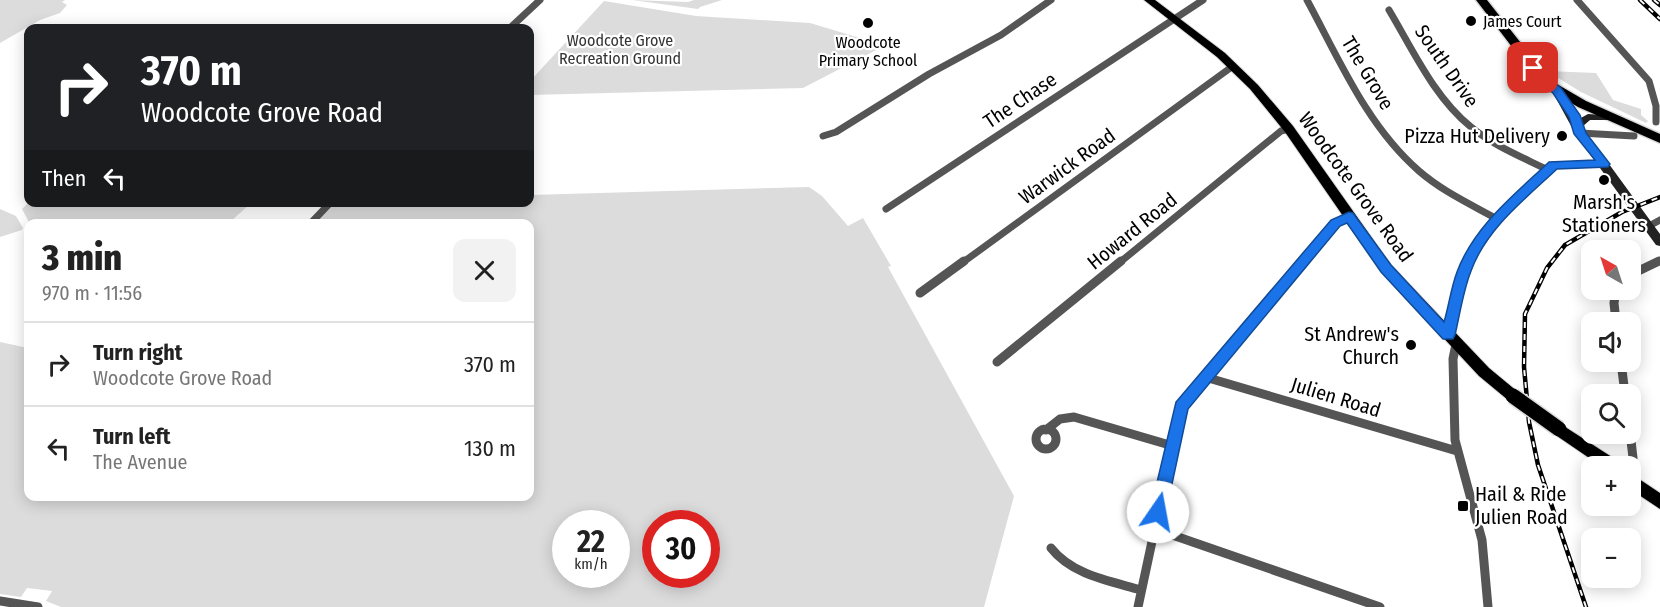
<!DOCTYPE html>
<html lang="en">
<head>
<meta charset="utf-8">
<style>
	:root { --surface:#fff; --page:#f2f2f2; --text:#222; --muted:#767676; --line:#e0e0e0 }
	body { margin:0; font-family:"Fira Sans Condensed",sans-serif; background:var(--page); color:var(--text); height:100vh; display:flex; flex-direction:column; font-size:22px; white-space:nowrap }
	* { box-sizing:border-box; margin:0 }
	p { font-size:20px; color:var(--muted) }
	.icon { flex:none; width:33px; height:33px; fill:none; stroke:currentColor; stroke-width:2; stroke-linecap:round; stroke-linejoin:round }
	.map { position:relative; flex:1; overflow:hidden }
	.sheet { position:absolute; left:24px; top:219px; width:510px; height:282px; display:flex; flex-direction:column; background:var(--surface); border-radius:12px; box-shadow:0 3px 15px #0003 }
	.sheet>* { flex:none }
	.top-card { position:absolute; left:24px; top:24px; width:510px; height:183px; border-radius:12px; box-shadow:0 3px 15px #0003; background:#202124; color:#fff; overflow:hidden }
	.needle { width:39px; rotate:321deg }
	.fabs { position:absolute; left:1581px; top:240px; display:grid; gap:12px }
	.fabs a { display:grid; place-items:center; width:60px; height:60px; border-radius:12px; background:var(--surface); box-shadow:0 3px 15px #0003; font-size:30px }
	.speed { position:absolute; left:552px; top:510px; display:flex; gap:12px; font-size:30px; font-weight:700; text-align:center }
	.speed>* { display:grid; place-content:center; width:78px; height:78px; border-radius:50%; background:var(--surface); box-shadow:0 3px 15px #0003; line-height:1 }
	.speed small { font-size:15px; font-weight:400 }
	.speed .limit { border:9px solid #d22; background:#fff; color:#111 }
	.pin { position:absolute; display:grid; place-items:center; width:51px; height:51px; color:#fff; margin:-26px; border-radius:12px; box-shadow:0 3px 9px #0006 }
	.me { position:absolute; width:66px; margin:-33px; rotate:12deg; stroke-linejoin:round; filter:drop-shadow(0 0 4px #0008) }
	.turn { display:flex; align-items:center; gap:21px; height:126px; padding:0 18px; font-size:27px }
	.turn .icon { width:78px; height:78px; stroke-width:2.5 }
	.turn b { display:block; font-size:42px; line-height:51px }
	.then { display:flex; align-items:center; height:57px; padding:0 18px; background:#0003; gap:12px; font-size:22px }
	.round { display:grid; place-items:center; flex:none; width:63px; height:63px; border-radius:12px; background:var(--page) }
	.overview { display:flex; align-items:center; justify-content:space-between; height:102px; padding:0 18px }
	h1 { font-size:36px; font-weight:800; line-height:45px }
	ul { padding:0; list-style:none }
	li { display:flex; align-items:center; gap:18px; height:84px; padding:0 18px; border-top:2px solid var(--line) }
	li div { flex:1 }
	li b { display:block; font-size:22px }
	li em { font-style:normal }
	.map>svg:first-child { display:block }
</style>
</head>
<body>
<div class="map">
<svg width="1660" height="607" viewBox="0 0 1660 607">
	<rect width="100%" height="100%" fill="#fff"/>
	<path fill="#dcdcdc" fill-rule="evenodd" d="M0,0H65L62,2L67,5L60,13L40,20L0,43Z
		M632,0L688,2L694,0H722L700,7L698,9Z
		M604,1L696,16L810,23L890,47L884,46L803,88L530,95V81Z
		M1547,71L1596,73L1613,100L1641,109V115L1648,121L1646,123L1581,92Z
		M809,187L822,196L848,226L863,218L891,266L888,267L1014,496L984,607H61L46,601L52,591L27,588L21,597L0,594V342L28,348V496H530V224L315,223L336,203L530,202V195ZM566,524H616V574H566ZM656,524H706V574H656Z
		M29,202H251V203L229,223L30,224L22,209Z
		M0,209L16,216L23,228L22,230L0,237Z"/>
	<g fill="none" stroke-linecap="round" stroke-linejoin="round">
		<g stroke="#dbdbdb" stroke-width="2">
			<path id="primary" d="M1144,0H1155L1225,53L1258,85L1293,126L1391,265L1489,368L1518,392L1520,396L1518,400L1513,402L1508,400L1479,376L1381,271L1285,132L1250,89L1217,57Z
				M1559,423L1618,461L1620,466H1601L1554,434L1552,429L1554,424Z
				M1630,473L1660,493V509L1630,489Z"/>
		</g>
		<g stroke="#dbdbdb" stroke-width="3">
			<path id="highway" d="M1476,0H1487L1550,80L1586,101L1660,134V143L1578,107L1542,86Z"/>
		</g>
		<path stroke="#555" stroke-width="7" d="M1307,0C1339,59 1367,126 1419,171C1442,191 1470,204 1497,219
			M1577,0L1649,81L1656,106V122
			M1389,10C1413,50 1434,97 1471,127C1494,146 1522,157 1548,170
			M510,28L540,0
			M1580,133L1634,136
			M823,136L836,132L929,74L1001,35L1051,0
			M886,209L1203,0
			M310,224L331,202
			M1649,226L1660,220
			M962,263L1233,66
			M1119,263L1281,131L1289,129
			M1302,263L1336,223L1349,217
			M1468,263L1498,219L1554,165L1604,164
			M1656,263L1660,261"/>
		<path stroke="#555" stroke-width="9" d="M1630,275L1659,261
			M1616,290L1614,303L1616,322
			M920,293L964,261
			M1448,335L1457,290L1468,261
			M1459,346L1455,349L1453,359L1455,440L1482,540L1488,607
			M997,362L1121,261
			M1621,362L1625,394
			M1205,377L1457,451
			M1036 439a10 10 0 1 1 20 0a10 10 0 1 1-20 0Z
			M1046,430L1060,419L1074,417L1173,446
			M1630,432L1633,458L1630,468
			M1155,529L1380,607
			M1051,548C1072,575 1110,581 1141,590
			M0,601L38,607
			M1138,607L1181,406L1303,261"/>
		<path fill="#222" fill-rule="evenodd" d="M1557,88L1560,89L1579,119L1588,114L1615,116V120H1590L1582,127L1660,234V246L1656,245L1576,135L1552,91Z"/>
		<use href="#primary" fill="#000" fill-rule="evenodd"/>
		<use href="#highway" fill="#000" fill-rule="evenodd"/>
		<g stroke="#000" stroke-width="4.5">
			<path id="rail" d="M1640,0L1660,19
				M1654,0L1660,5
				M1586,607L1538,465L1529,422L1524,367L1525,314L1547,268L1565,245L1622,212L1660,197"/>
		</g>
		<use href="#rail" stroke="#fff" stroke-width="2" stroke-dasharray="6" stroke-linecap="butt"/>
		<g stroke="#dbdbdb" stroke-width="18" stroke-linecap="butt">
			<path id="primary-bridge" d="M1513,396L1559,429"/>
		</g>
		<use href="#primary-bridge" stroke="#000" stroke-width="15"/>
	</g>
	<path fill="#1a73e8" stroke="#114b97" stroke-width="1.5" d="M1533,65L1561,88L1580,115L1586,133L1610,164L1608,167L1557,169C1525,199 1486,229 1471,271C1463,291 1460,314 1455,335L1453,339H1443L1381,272L1347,223L1340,226L1188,409L1166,512L1164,518L1158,520L1153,518L1150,512L1176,402L1331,220L1349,212L1353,213L1391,265L1444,322C1449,305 1451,288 1457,272C1474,226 1515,194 1549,162L1595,160L1574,134L1569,117L1553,93L1542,85L1528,68Z"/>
	<g fill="#000" stroke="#fff" stroke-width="2">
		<circle cx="1471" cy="21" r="6"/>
		<circle cx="868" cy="23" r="6"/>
		<circle cx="1562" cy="136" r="6"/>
		<circle cx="1604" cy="180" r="6"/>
		<circle cx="1411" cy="345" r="6"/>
		<rect x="1457" y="500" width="12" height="12" rx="3"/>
	</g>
	<g text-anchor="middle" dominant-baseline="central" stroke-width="4.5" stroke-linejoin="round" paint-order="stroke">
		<g font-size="16" fill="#000" stroke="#fff" text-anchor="start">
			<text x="1483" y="21">James Court</text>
			<text x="868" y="42" text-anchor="middle">Woodcote<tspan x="868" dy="18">Primary School</tspan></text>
		</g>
		<g font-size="16" fill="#333" stroke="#fff">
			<text x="620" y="40">Woodcote Grove<tspan x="620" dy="18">Recreation Ground</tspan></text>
		</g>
		<g font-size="20" fill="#000" stroke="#fff">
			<text transform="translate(1447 66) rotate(55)">South Drive</text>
			<text transform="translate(1368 73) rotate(59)">The Grove</text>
			<text transform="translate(1020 100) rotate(-34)">The Chase</text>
			<text transform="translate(1067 166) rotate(-36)">Warwick Road</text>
			<text transform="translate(1356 187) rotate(54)">Woodcote Grove Road</text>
			<text transform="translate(1132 231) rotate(-39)">Howard Road</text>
			<text transform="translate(1336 397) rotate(17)">Julien Road</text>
		</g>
		<g font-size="20" fill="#000" stroke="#fff" text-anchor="end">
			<text x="1550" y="136">Pizza Hut Delivery</text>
			<text x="1604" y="202" text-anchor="middle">Marsh's<tspan x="1604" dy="23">Stationers</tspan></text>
			<text x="1399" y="334">St Andrew's<tspan x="1399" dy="23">Church</tspan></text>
			<text x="1475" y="494" text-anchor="start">Hail &amp; Ride<tspan x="1475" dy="23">Julien Road</tspan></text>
		</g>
	</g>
</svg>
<div class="fabs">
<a><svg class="needle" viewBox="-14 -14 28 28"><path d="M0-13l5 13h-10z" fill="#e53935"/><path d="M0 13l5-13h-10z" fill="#767676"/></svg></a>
<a><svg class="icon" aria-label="sound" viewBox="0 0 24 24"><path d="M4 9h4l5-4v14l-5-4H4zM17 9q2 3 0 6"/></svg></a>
<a><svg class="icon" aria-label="search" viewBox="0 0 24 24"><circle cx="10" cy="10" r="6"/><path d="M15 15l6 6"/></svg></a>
<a>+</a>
<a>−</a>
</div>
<div class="speed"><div>22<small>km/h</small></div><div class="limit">30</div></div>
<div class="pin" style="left:1533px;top:68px;background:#d93025"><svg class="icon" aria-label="arrive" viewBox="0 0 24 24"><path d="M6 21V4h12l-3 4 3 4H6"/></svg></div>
<svg class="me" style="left:1158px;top:512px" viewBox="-20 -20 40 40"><circle r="19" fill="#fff"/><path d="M0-13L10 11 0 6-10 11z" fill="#1a73e8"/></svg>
<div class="top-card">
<div class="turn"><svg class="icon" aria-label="right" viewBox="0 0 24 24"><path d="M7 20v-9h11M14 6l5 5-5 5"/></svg><div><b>370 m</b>Woodcote Grove Road</div></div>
<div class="then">Then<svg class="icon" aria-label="left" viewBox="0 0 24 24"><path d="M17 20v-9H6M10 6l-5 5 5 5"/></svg></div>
</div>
<section class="sheet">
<div class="overview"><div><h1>3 min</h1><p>970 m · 11:56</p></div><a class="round"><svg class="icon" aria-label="close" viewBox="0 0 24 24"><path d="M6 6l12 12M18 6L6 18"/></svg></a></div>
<ul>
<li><svg class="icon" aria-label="right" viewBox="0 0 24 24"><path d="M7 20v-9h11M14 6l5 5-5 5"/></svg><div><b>Turn right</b><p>Woodcote Grove Road</p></div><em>370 m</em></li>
<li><svg class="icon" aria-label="left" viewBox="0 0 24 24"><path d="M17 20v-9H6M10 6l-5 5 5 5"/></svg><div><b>Turn left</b><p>The Avenue</p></div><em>130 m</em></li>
</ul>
</section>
</div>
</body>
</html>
